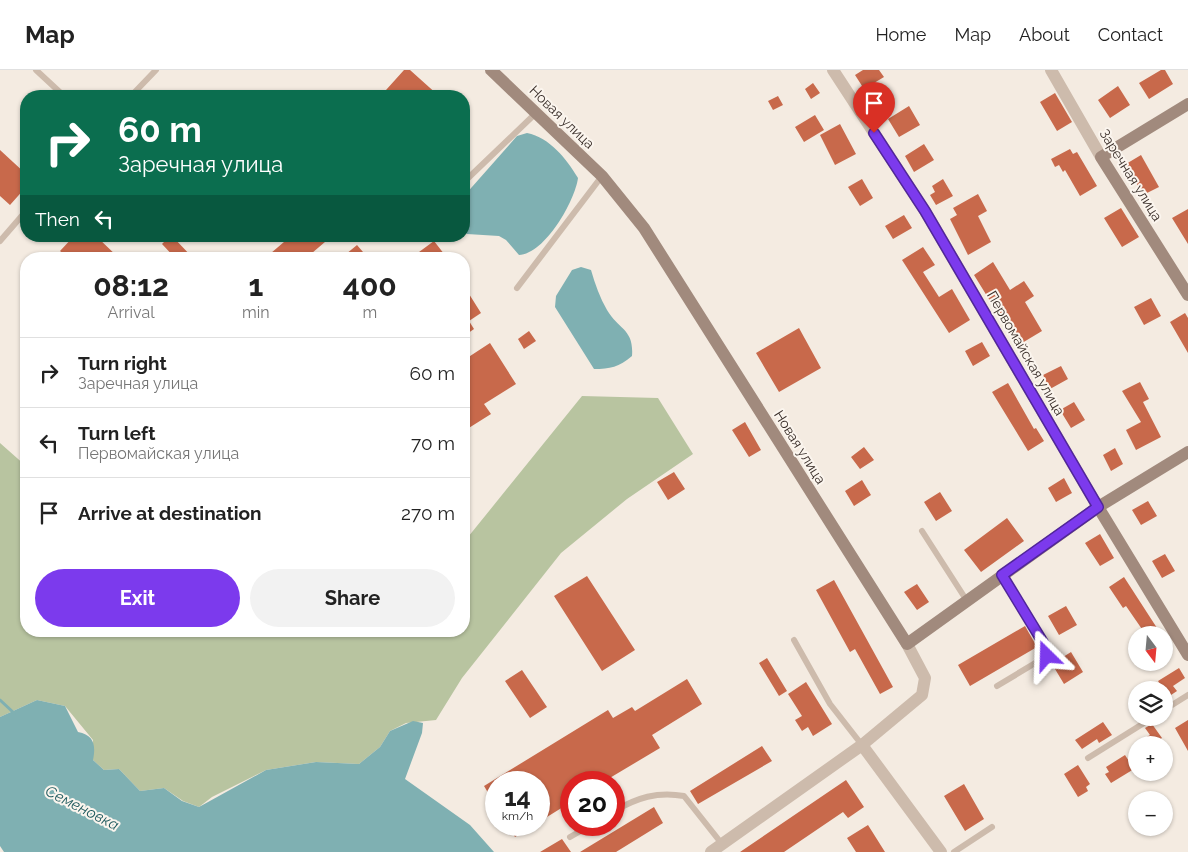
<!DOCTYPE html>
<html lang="en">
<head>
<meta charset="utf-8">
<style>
	:root { --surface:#fff; --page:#f2f2f2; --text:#222; --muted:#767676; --line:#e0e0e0; --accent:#7c3aed }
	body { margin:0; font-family:Raleway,sans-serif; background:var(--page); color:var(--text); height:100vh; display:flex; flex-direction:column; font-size:19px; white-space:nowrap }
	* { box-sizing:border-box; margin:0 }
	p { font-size:16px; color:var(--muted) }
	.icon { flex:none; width:28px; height:28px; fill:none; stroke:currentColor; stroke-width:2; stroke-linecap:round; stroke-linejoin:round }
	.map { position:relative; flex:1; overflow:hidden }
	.drawer { position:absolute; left:20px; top:182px; width:450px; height:385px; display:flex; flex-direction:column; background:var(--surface); border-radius:20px; box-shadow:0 1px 4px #0004 }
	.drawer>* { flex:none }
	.top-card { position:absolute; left:20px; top:20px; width:450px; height:152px; border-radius:20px; box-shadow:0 1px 4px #0004; background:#0b6e4f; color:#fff; overflow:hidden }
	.needle { width:32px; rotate:164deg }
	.tools { position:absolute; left:1128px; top:556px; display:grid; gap:10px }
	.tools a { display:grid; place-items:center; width:45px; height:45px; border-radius:50%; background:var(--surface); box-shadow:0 1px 4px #0004; font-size:25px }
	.speed { position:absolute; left:485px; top:701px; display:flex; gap:10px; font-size:25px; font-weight:700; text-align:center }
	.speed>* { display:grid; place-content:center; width:65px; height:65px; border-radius:50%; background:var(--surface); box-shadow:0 1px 4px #0004; line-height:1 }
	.speed small { font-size:12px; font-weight:400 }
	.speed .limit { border:8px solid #d22; background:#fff; color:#111 }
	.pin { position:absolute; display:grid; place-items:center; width:42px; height:42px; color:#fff; margin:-51px -21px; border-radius:50% 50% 50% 0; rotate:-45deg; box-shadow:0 0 5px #0007 }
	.pin .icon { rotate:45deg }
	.me { position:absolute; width:55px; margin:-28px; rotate:338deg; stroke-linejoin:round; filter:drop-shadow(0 0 4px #0008) }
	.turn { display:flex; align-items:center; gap:18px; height:105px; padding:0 15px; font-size:22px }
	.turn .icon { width:65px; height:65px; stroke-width:2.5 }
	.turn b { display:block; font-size:35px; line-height:42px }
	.then { display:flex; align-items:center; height:48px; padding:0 15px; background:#0003; gap:10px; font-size:19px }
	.eta { display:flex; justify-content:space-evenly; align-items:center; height:85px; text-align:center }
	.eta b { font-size:30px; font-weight:700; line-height:35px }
	.button { display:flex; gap:10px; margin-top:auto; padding:10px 15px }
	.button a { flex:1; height:58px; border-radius:30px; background:var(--accent); color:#fff; font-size:20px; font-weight:700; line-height:58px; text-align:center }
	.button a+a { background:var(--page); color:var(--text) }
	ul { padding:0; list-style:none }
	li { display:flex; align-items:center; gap:15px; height:70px; padding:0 15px; border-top:1px solid var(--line) }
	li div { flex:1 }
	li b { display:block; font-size:19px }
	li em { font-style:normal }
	header { display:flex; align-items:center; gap:30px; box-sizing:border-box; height:70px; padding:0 25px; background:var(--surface); border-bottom:1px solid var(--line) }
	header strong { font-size:24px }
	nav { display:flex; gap:28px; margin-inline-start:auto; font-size:18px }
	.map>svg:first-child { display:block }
</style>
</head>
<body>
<header>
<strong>Map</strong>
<nav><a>Home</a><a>Map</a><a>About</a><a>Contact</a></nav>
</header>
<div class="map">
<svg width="1188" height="782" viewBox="0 0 1188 782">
	<rect width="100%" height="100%" fill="#f4ebe1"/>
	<path fill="#b8c4a0" d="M582,326L658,328L693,384L627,429L561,483L462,608L436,650L406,653L390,661L380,677L359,694L316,692L266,700L212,727L199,737L183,731L164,718L140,721L119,699L104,700L93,690V670L65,636L37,630L0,647V373L26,396V561H464V472Z"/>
	<path fill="#7fb0b2" d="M527,63C550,68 566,88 578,108C575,131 545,184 519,185L506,170L499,166L467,164L464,160V126L517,66Z
		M581,197L591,200C595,214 600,228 607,240C619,260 634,259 632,286C619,297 610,299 594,299L555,237L556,226L572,200Z
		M37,630L65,636L78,662C94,665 96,675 93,690L104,700L119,699L140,721L164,718L182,731L199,737L266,700L316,692L359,694L380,677L390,661L413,651L423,653L422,663L405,709L470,755L494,782H4L0,776V647Z"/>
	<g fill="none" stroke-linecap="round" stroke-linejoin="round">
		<path stroke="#7fb0b2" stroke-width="3" d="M0,630L14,643"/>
	</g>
	<path fill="#c8694b" d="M404,0H410L439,26H394L386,20Z
		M863,0H879L884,7L864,19L855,5Z
		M1161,0H1165L1173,14L1149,29L1139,13Z
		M813,13L820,23L811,29L805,19Z
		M1118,16L1130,35L1110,48L1098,30Z
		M1055,23L1072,52L1057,61L1040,32Z
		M778,26L783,35L773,40L768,31Z
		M909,36L920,55L899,67L888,49Z
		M815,45L824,60L804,72L795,57Z
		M840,54L856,84L835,95L820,65Z
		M924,74L934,90L914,102L905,86Z
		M1070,79L1073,84L1077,82L1097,116L1080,126L1065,100L1063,102L1059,95L1055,97L1051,89Z
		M0,80L26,104V117L10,135L0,126Z
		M1141,85L1159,117L1143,125L1126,94Z
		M862,109L873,128L860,136L848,117Z
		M943,109L953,126L936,135L930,125L935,122L932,116Z
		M978,124L987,141L978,146L991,172L968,185L950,149L957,145L953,138Z
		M1121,138L1139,167L1122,177L1104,148Z
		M1188,139V174L1172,148Z
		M904,145L912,158L893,169L885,156Z
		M74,166H96L120,189H69L60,181Z
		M170,166H172L194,189H176L162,174Z
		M291,166H332L305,189H264Z
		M434,171L448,189H425L419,182Z
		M357,175L369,189H340Z
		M923,177L935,195L923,202L939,227L952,219L970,250L949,263L902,190Z
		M993,192L1010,220L1024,211L1034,226L1025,232L1042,261L1022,273L1005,244L1000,247L974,205Z
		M464,216L481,243L469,251L474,259L464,266Z
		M1151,228L1161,246L1144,255L1134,237Z
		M1185,243L1188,248V283L1170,252Z
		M799,258L821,298L779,322L756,283Z
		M529,261L536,271L524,279L518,269Z
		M982,272L990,286L973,296L965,281Z
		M490,273L516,314L484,334L491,344L464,361V290Z
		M1061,296L1068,309L1050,319L1043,305Z
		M1140,312L1149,329L1143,332L1161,367L1136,380L1126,360L1141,352L1122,321Z
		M1008,313L1034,359L1036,358L1044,371L1028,381L992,322Z
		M1074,332L1085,350L1071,358L1060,340Z
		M745,352L761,380L749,387L732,360Z
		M864,377L874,390L860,399L851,387Z
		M1115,378L1123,394L1111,401L1103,385Z
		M674,402L685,419L668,430L657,412Z
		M1064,408L1072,423L1056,432L1048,418Z
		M862,410L871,425L854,436L845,421Z
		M940,422L952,441L936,451L924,432Z
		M1148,431L1157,446L1141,455L1132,440Z
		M1007,448L1024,471L981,502L964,480Z
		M1100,464L1114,488L1100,496L1085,473Z
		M1165,484L1175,501L1162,508L1152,491Z
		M587,506L635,580L602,601L554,526Z
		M1124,507L1157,558L1146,565L1126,536L1123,538L1109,517Z
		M834,510L893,617L880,624L855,579L850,582L816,520Z
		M917,514L929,532L917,540L904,522Z
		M1066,536L1077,555L1059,565L1048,546Z
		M1025,556L1037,577L970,616L958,595Z
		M1071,582L1083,602L1064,614L1052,594Z
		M767,588L787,621L779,626L759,593Z
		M1179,598L1185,608L1173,616L1177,621L1168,627L1158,611Z
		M522,600L547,637L530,648L505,611Z
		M687,609L702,634L652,665L660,678L603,712H571V732L539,752V712H496V736L484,716L608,640L613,648L632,637L635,641Z
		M806,612L832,654L813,666L808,657L802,661L795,650L802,646L788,624Z
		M1188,650V681L1175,658Z
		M1103,652L1112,665L1099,673L1097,669L1082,679L1075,670Z
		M1152,654L1162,668L1150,675L1145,668L1150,665L1145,658Z
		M762,676L772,691L698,734L690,721Z
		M1125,685L1134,699L1111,713L1105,704L1109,702L1106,697Z
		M1078,695L1090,714L1086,717L1088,721L1078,727L1064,704Z
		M846,710L864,737L848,748L843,742L784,782H740Z
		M964,714L984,749L965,761L944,726Z
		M654,737L663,753L616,782H580Z
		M508,755H534L515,767Z
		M868,755L885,782H856L847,768Z
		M562,769L571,782H540Z"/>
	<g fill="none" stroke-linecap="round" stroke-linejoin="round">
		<path stroke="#cdbbac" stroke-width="6" d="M36,0L64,26
			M131,26L156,0
			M464,112L536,43
			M0,171L26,141
			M517,218L602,106
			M922,461L967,531
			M794,570L830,634L862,675
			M997,616L1047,586V579L1002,505
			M1164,640L1188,625
			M1088,688L1152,648
			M614,741C637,728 657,721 684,726L722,774
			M570,767L591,755
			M954,782L992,757"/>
		<path stroke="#cdbbac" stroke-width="12" d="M833,0L925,141L1098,437
			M1051,0L1101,87
			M862,675L941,782
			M711,782L862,675L922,625L925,608L907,574"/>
		<path stroke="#a18a7d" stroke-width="12" d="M491,0L602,106L644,158L907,574L1098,437L1188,382
			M1188,34L1101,87L1188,225
			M1098,437L1188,585"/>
	</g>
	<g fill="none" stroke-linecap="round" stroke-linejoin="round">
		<g stroke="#51269a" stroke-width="12">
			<path id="route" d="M874,63L925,141L1098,437L1002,505L1047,579V586"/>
		</g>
		<use href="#route" stroke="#7c3aed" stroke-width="9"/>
	</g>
	<g text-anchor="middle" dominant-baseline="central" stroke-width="4" stroke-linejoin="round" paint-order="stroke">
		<g font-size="14" fill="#3b302b" stroke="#fbf5ee">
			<text transform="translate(562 47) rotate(44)">Новая улица</text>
			<text transform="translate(1131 105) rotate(58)">Заречная улица</text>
			<text transform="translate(1026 283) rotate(60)">Первомайская улица</text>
			<text transform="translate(800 377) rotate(58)">Новая улица</text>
		</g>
		<g font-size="15" font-style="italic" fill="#1f5a5e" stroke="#fbf5ee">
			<text transform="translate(82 738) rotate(27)">Семеновка</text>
		</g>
	</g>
</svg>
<div class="tools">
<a><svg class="needle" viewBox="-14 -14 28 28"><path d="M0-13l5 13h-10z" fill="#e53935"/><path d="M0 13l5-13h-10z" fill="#767676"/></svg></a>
<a><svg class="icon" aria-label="layers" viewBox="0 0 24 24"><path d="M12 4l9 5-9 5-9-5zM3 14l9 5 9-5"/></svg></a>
<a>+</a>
<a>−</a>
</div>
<div class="speed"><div>14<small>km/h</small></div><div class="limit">20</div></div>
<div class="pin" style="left:874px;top:63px;background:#d93025"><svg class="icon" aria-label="arrive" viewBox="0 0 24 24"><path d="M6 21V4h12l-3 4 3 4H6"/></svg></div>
<svg class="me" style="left:1047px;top:586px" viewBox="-20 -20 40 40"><path d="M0-17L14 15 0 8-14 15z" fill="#7c3aed" stroke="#fff" stroke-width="4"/></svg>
<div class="top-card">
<div class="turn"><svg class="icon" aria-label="right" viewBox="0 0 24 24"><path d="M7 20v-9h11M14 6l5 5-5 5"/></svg><div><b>60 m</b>Заречная улица</div></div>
<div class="then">Then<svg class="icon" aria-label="left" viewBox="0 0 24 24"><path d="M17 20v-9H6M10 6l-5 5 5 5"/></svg></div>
</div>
<section class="drawer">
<div class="eta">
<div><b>08:12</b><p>Arrival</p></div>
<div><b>1</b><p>min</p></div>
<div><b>400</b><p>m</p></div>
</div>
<ul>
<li><svg class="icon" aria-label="right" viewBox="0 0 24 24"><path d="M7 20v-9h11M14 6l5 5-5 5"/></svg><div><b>Turn right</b><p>Заречная улица</p></div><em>60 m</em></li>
<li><svg class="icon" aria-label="left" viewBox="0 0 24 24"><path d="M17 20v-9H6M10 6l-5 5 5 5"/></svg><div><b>Turn left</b><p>Первомайская улица</p></div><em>70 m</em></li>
<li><svg class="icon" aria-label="arrive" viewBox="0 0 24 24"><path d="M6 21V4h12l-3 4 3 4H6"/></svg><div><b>Arrive at destination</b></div><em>270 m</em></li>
</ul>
<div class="button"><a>Exit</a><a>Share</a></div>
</section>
</div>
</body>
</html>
